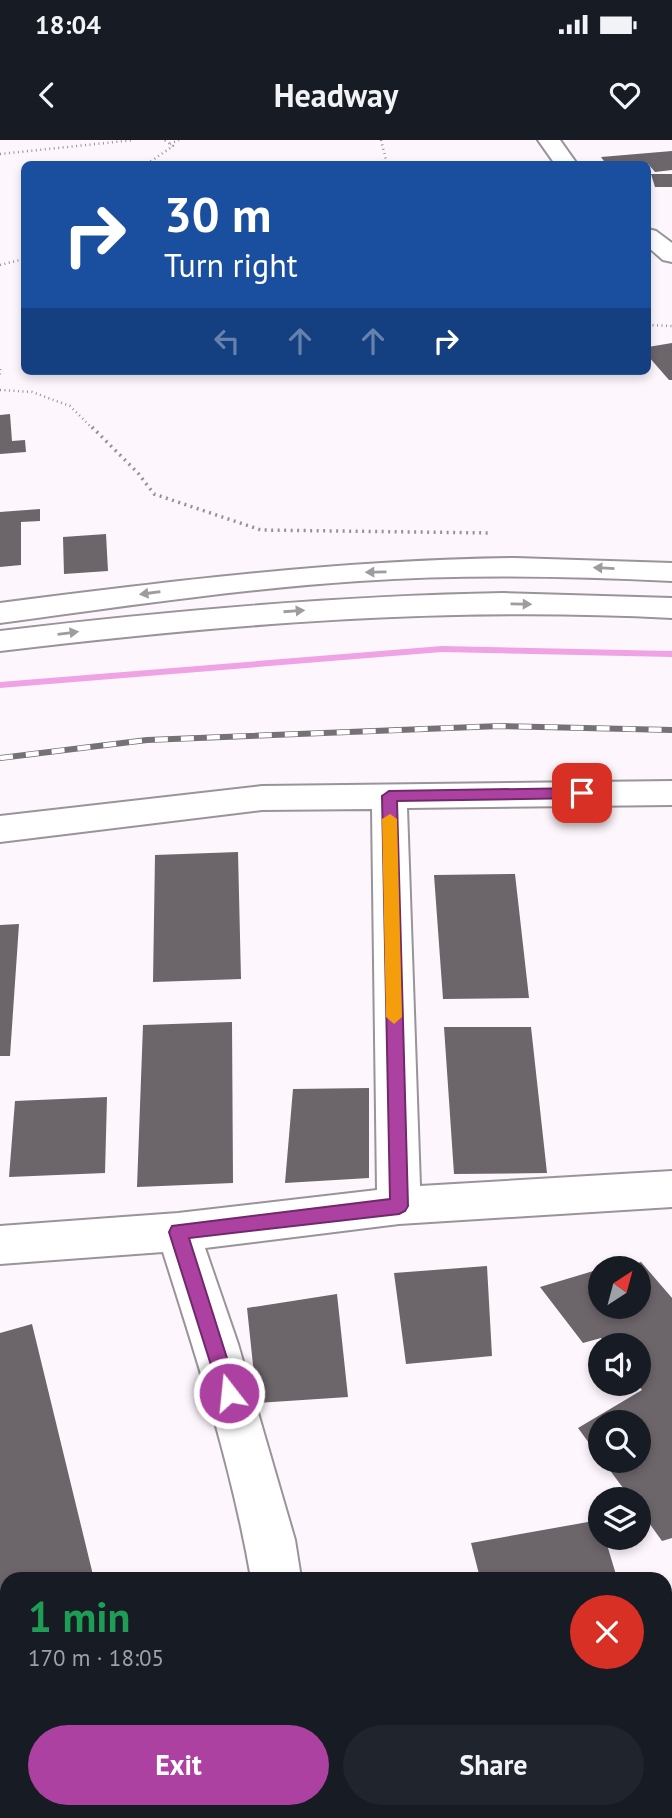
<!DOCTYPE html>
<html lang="en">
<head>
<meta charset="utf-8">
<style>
	:root { --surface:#171b24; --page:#20242c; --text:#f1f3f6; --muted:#9ea1a6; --accent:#ad41a1 }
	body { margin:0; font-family:"PT Sans",sans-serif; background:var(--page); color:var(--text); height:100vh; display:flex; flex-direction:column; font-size:26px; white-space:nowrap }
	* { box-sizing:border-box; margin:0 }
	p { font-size:23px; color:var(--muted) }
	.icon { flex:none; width:38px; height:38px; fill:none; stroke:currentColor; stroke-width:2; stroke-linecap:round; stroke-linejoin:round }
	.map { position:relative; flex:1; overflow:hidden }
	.details { position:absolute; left:0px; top:1432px; width:672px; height:247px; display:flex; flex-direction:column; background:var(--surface); border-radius:21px 21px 0 0; box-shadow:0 4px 10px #0003 }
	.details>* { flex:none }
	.hud { position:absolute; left:21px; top:21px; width:630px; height:214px; border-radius:10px; box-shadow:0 4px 10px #0003; background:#1a4fa0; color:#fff; overflow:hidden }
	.needle { width:46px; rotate:36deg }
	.fabs { position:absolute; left:588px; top:1116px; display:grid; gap:14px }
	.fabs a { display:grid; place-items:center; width:63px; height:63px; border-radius:50%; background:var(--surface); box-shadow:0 4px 10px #0003; font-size:35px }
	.pin { position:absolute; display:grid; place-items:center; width:60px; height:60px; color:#fff; margin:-30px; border-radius:14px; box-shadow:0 4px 10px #0006 }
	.me { position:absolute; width:77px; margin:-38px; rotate:344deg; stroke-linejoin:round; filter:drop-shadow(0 0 5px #0008) }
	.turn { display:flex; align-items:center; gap:24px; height:147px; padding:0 28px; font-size:32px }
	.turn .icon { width:91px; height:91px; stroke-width:2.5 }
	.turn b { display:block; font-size:49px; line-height:60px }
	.lanes { display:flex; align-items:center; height:66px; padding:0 28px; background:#0003; justify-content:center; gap:35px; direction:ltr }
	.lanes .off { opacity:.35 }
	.round { display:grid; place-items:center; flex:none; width:74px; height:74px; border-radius:37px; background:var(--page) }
	.overview { display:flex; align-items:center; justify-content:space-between; height:119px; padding:0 28px }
	h1 { font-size:42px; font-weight:800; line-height:52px; color:#1e9e55 }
	.action { display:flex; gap:14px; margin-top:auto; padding:14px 28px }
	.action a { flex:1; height:80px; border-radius:42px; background:var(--accent); color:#fff; font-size:28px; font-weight:800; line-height:80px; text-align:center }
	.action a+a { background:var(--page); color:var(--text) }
	.status { display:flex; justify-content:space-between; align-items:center; height:49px; padding:0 35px; background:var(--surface); direction:ltr }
	.status svg { height:19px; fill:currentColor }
	header { display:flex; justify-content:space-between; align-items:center; height:91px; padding:0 28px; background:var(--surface); font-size:32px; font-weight:800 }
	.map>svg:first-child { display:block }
</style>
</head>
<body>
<div class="status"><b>18:04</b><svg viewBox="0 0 49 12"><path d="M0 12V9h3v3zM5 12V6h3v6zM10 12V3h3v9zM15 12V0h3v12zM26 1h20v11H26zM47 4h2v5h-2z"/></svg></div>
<header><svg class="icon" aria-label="back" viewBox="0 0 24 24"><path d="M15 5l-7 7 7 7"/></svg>Headway<svg class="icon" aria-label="heart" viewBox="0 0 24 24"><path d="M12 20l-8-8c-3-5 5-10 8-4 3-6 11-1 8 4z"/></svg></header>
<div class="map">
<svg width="672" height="1678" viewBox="0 0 672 1678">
	<rect width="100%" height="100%" fill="#fef6fd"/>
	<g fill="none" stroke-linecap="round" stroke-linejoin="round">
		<path fill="#efa3e4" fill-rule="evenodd" d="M442,506L672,511V517L442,512L0,548V542Z"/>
	</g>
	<path fill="#6c656a" d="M672,11V30L655,32L648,24H606L601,17Z
		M651,34H672V47H655Z
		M672,203V240H669L648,216V207Z
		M10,274L12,301L25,300L26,312L0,314V275Z
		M40,369V381L21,382V425L0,427V372Z
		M106,394L108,431L64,434L63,397Z
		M238,712L241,839L153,842L155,715Z
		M515,734L529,858L443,859L434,735Z
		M19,784L10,916H0V785Z
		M232,882L233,1043L137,1047L143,885Z
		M444,887H531L547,1033L454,1034Z
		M369,948V1038L285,1043L293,949Z
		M107,957L105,1033L9,1037L15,961Z
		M641,1122L672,1158V1398L662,1401L639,1369V1360H632L603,1321H639V1283H600V1318L578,1288L642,1250L637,1244L639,1206H607L601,1198L583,1203L540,1147L600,1129V1167H639V1129L615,1128Z
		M487,1126L492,1216L406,1224L394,1133Z
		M337,1154L348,1257L257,1263L247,1168Z
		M32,1184L93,1435L81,1438H7V1462L0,1464V1193Z
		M599,1380L600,1398H605L617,1438H480L471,1403Z
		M173,1671H254V1678H173Z
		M353,1671H423V1678H354Z"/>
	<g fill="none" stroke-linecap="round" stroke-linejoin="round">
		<g stroke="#9a9399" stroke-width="4">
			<path id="minor" d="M538,0H560L577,24H555Z
				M648,89L656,91L672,103V122L663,120L648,107Z
				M515,418L672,423V441C568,436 463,434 359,441C239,449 119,467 0,483V463C172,441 342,420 515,418Z
				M503,453L672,458V478C444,466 226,484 0,511V491C168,471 335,456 503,453Z
				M672,641V665L407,668L420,1046L672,1031V1067L399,1084L205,1108L238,1204L295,1400L301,1438H251C232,1328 197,1219 163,1112L0,1124V1086L178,1073L377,1050L372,669L262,670L0,702V676L262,646Z
				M289,1671H343L344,1678H290Z"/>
		</g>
		<path stroke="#979196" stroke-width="2.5" stroke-dasharray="1 3.5" stroke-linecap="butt" d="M381,0L387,24
			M170,4L179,0
			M0,14L134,0
			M147,24L173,6L164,0
			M0,125L24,119
			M648,185L672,186
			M0,229V237
			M0,250L32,252L70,266L93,289"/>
		<path stroke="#979196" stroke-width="3.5" stroke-dasharray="2 4.5" stroke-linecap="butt" d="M92,287L138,333L154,354L261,390L492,393"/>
		<use href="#minor" fill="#fff" fill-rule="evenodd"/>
		<g stroke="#767175" stroke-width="6">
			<path id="rail" d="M0,618L147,600L500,586L672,590"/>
		</g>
		<use href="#rail" stroke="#fff" stroke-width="4.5" stroke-dasharray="13" stroke-linecap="butt"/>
	</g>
	<defs><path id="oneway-solid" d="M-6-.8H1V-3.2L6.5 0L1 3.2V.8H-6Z" transform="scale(1.75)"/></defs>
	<g fill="#9e9c9e">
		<use href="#oneway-solid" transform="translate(604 428) rotate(-177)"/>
		<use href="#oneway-solid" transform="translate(376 432) rotate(179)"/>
		<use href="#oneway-solid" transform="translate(150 453) rotate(172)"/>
		<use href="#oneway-solid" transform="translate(521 464) rotate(1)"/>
		<use href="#oneway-solid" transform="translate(294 471) rotate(-4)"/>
		<use href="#oneway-solid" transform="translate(68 493) rotate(-7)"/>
	</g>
	<path fill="#ad41a1" stroke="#702a69" stroke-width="2" d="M582,648L590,653L582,658L397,661L408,1066L405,1071L399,1074L189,1098L238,1253L236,1260L229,1262L222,1260L169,1092L172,1086L390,1059L382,656L389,651Z"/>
	<path fill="#f59e0b" d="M390,674L397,679L402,877L394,884L386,877L382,679Z"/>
</svg>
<div class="fabs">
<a><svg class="needle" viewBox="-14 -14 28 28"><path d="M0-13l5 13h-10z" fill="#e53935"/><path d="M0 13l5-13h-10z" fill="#9ea1a6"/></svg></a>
<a><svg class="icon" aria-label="sound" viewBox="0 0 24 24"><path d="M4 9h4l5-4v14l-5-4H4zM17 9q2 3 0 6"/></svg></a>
<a><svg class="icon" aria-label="search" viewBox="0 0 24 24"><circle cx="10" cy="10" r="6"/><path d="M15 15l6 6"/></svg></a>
<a><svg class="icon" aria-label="layers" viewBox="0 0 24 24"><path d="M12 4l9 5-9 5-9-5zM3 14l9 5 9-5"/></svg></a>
</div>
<div class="pin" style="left:582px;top:653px;background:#d93025"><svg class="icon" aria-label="arrive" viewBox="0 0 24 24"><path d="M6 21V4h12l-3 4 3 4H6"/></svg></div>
<svg class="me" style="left:229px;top:1253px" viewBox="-20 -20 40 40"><circle r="17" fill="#ad41a1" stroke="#fff" stroke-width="3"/><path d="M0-11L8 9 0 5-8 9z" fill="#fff"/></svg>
<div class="hud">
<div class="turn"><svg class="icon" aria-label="right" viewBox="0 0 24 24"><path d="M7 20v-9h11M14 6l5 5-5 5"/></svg><div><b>30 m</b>Turn right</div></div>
<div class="lanes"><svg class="icon off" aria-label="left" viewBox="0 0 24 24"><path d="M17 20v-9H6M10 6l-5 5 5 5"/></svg><svg class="icon off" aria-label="ahead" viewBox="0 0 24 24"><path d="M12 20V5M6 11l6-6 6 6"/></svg><svg class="icon off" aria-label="ahead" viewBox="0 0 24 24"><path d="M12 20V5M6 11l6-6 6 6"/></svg><svg class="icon" aria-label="right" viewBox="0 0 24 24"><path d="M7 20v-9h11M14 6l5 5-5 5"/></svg></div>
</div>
<section class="details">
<div class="overview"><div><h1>1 min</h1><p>170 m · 18:05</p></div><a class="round" style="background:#d93025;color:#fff"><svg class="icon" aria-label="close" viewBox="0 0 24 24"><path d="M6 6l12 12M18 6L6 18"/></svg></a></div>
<div class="action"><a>Exit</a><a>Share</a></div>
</section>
</div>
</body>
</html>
